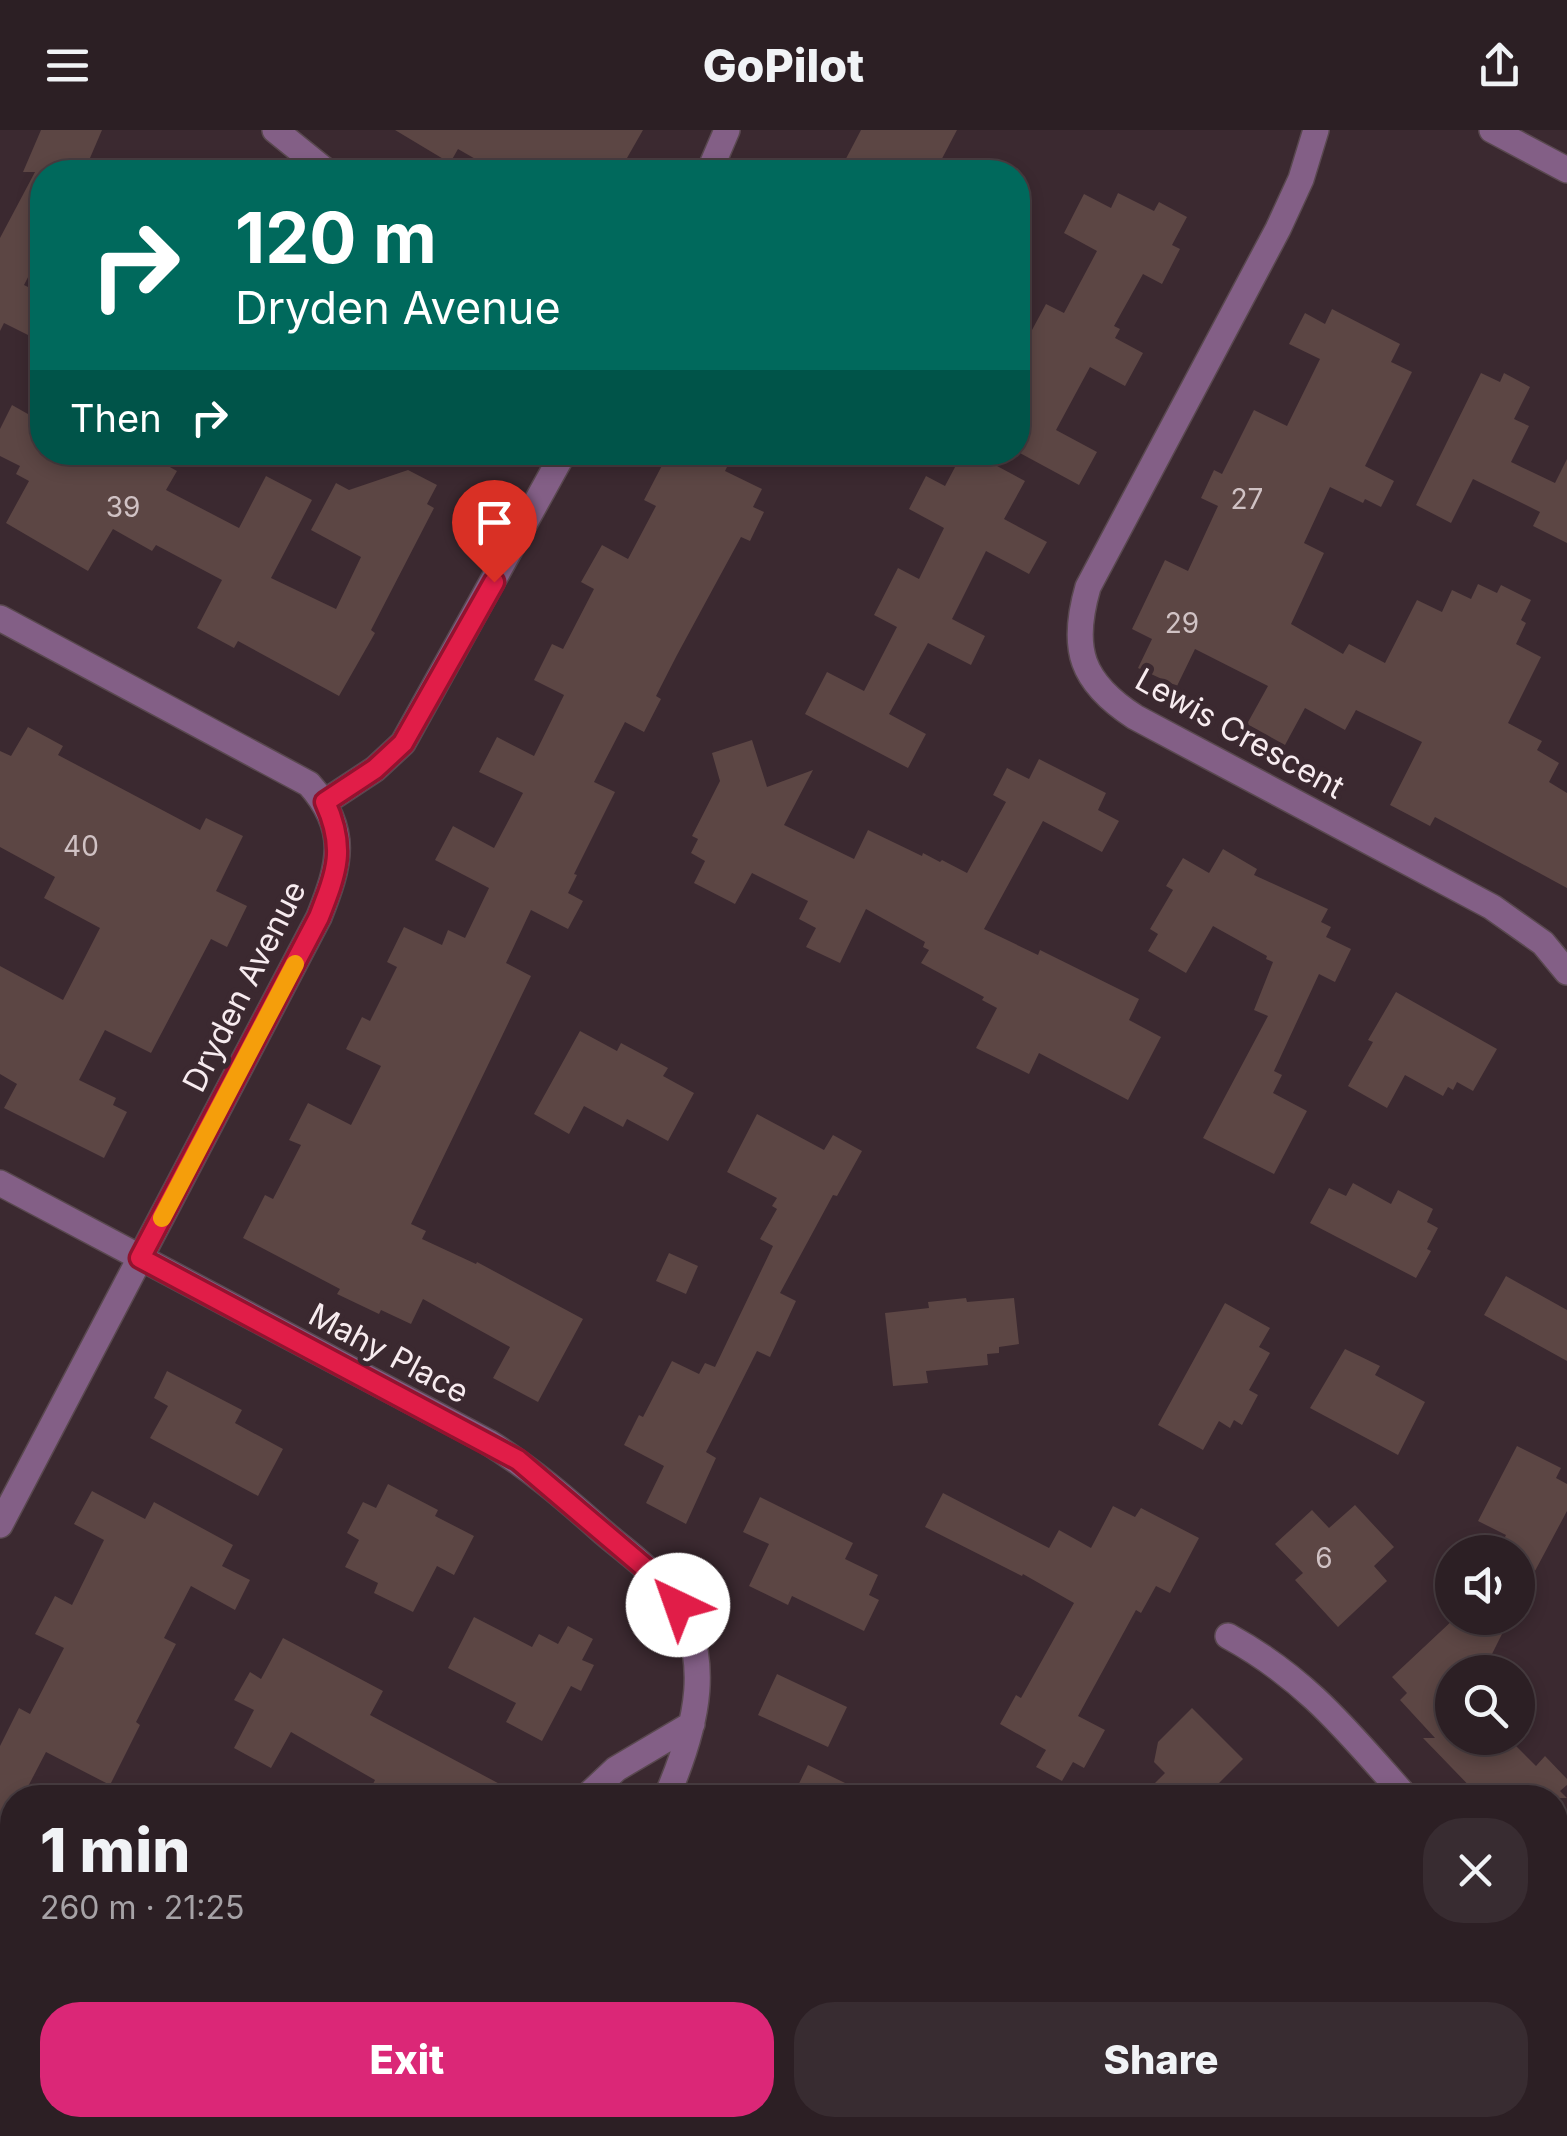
<!DOCTYPE html>
<html lang="en">
<head>
<meta charset="utf-8">
<style>
	:root { --surface:#2c1f24; --page:#382c31; --text:#f1f3f6; --muted:#a6a2a6; --line:#483d41; --accent:#db2777 }
	body { margin:0; font-family:Inter,sans-serif; background:var(--page); color:var(--text); height:100vh; display:flex; flex-direction:column; font-size:38px; white-space:nowrap }
	* { box-sizing:border-box; margin:0 }
	p { font-size:32px; color:var(--muted) }
	.icon { flex:none; width:55px; height:55px; fill:none; stroke:currentColor; stroke-width:2; stroke-linecap:round; stroke-linejoin:round }
	.map { position:relative; flex:1; overflow:hidden }
	.drawer { position:absolute; left:0px; top:1655px; width:1568px; height:352px; display:flex; flex-direction:column; background:var(--surface); border-radius:40px 40px 0 0; box-shadow:0 5px 15px #0003,0 0 0 2px var(--line) }
	.drawer>* { flex:none }
	.guide { position:absolute; left:30px; top:30px; width:1000px; height:305px; border-radius:40px; box-shadow:0 5px 15px #0003,0 0 0 2px var(--line); background:#00695c; color:#fff; overflow:hidden }
	.buttons { position:absolute; left:1435px; top:1405px; display:grid; gap:20px }
	.buttons a { display:grid; place-items:center; width:100px; height:100px; border-radius:50%; background:var(--surface); box-shadow:0 5px 15px #0003,0 0 0 2px var(--line); font-size:50px }
	.pin { position:absolute; display:grid; place-items:center; width:85px; height:85px; color:#fff; margin:-102px -42px; border-radius:50% 50% 50% 0; rotate:-45deg; box-shadow:0 0 10px #0007 }
	.pin .icon { rotate:45deg }
	.me { position:absolute; width:110px; margin:-55px; rotate:318deg; stroke-linejoin:round; filter:drop-shadow(0 0 8px #0008) }
	.turn { display:flex; align-items:center; gap:35px; height:210px; padding:0 40px; font-size:45px }
	.turn .icon { width:130px; height:130px; stroke-width:2.5 }
	.turn b { display:block; font-size:70px; line-height:85px }
	.then { display:flex; align-items:center; height:95px; padding:0 40px; background:#0003; gap:20px; font-size:38px }
	.round { display:grid; place-items:center; flex:none; width:105px; height:105px; border-radius:40px; background:var(--page) }
	.overview { display:flex; align-items:center; justify-content:space-between; height:170px; padding:0 40px }
	h1 { font-size:60px; font-weight:800; line-height:75px }
	.cta { display:flex; gap:20px; margin-top:auto; padding:20px 40px }
	.cta a { flex:1; height:115px; border-radius:40px; background:var(--accent); color:#fff; font-size:40px; font-weight:800; line-height:115px; text-align:center }
	.cta a+a { background:var(--page); color:var(--text) }
	header { display:flex; justify-content:space-between; align-items:center; height:130px; padding:0 40px; background:var(--surface); font-size:45px; font-weight:800 }
	.map>svg:first-child { display:block }
</style>
</head>
<body>
<header><svg class="icon" aria-label="menu" viewBox="0 0 24 24"><path d="M4 6h16M4 12h16M4 18h16"/></svg>GoPilot<svg class="icon" aria-label="share" viewBox="0 0 24 24"><path d="M12 15V3M7 8l5-5 5 5M5 13v7h14v-7"/></svg></header>
<div class="map">
<svg width="1567" height="2006" viewBox="0 0 1567 2006">
	<rect width="100%" height="100%" fill="#3b2930"/>
	<path fill="#713600" d="M469,1995H565L564,2006H473Z"/>
	<path fill="#5c4644" d="M41,0H102L84,42H42V120L24,155L42,164V212L4,193L0,201V108L35,42H23Z
		M395,0H643L619,42H498L458,19L450,33Z
		M861,0H957L935,42H839Z
		M1118,63L1154,81L1159,72L1187,87L1172,115L1180,119L1162,154L1143,144L1114,196L1120,199L1115,208L1143,223L1125,256L1090,237L1056,300L1097,322L1079,355L1018,322V226L1046,174L1064,183L1097,121L1064,103L1084,64L1111,78Z
		M1332,179L1400,214L1391,232L1412,242L1365,336L1394,351L1381,377L1365,369L1363,373L1330,357L1304,413L1324,423L1291,494L1343,524L1349,514L1385,533L1417,470L1442,482L1452,460L1471,469L1478,454L1497,463L1501,455L1531,470L1521,490L1526,493L1516,514L1541,527L1508,593L1542,611L1537,620L1559,633L1549,652L1567,663V758L1435,687L1430,696L1390,675L1422,612L1356,580L1345,600L1305,578L1285,615L1247,594L1268,556L1195,519L1177,556L1138,538L1152,509L1132,499L1165,430L1188,441L1218,376L1201,368L1214,340L1222,344L1254,280L1287,296L1320,229L1289,214L1305,183L1325,194Z
		M1481,243L1500,252L1504,243L1530,257L1514,289L1529,296L1511,332L1555,353L1567,329V413L1533,396L1540,382L1473,349L1451,393L1416,375Z
		M12,275L42,292V322H167L161,332L177,341L166,360L239,398L266,346L312,370L271,448L336,479L361,427L311,400L336,353L349,360L408,340L437,355L427,374L434,378L371,500L375,503L339,566L238,511L234,518L197,498L222,450L156,415L152,421L113,399L88,441L6,393L29,351L16,344L20,336L0,326V299Z
		M669,322H719L715,331L727,337L725,341L762,359L753,377L764,382L750,411L741,407L677,525L656,566L661,569L644,602L625,592L594,652L615,662L574,744L577,745L568,763L583,771L568,799L531,780L506,833L531,846L411,1094L426,1101L422,1109L476,1134L477,1132L583,1189L538,1272L493,1248L510,1217L423,1169L411,1194L381,1180L379,1184L337,1164L340,1159L243,1108L265,1065L273,1069L301,1015L289,1010L308,973L351,995L381,936L346,919L362,887L370,891L397,837L387,832L404,797L442,815L448,800L465,808L489,758L435,730L453,696L494,718L523,663L479,642L497,607L534,626L564,565L534,550L552,514L563,519L594,459L581,452L602,415L628,429L656,376L644,370Z
		M963,322H971L1025,351L1004,389L1047,412L1029,444L986,421L952,489L985,506L971,535L928,513L889,584L926,604L908,638L805,584L827,542L864,561L897,497L874,485L898,438L919,449L944,398L909,379L926,346L945,356Z
		M28,597L63,616L58,625L200,700L206,688L243,706L216,761L247,776L227,817L211,809L151,923L105,900L79,950L116,968L113,975L127,982L104,1028L4,978L17,954L0,944V836L63,870L100,798L44,768L55,747L0,717V621L11,626Z
		M752,610L767,657L813,640L784,695L854,729L868,700L922,726L923,723L940,732L942,730L967,743L1006,672L993,665L1007,638L1029,649L1039,629L1106,663L1098,680L1119,691L1102,722L1043,691L984,799L1038,825L1040,820L1139,869L1129,890L1161,907L1128,970L1039,923L1029,944L976,918L997,878L982,870L984,867L921,833L929,820L923,817L925,812L866,779L840,833L806,817L816,798L799,789L808,771L752,743L735,774L694,753L705,731L691,723L698,709L692,706L720,651L712,623Z
		M1223,719L1257,739L1254,745L1328,779L1321,792L1331,797L1326,807L1351,819L1335,852L1319,844L1274,941L1282,945L1273,963L1307,981L1274,1044L1203,1008L1268,886L1254,880L1273,832L1266,829L1267,826L1213,796L1186,843L1148,821L1158,804L1150,799L1173,760L1166,756L1183,728L1209,743Z
		M1396,862L1497,919L1473,961L1457,952L1453,960L1448,957L1443,966L1405,945L1387,978L1348,956L1373,912L1368,910Z
		M580,901L617,921L621,913L668,938L663,946L694,963L668,1011L627,989L623,997L584,976L569,1004L534,984Z
		M757,984L824,1020L833,1005L862,1021L837,1066L833,1065L780,1163L796,1171L770,1227L757,1221L706,1322L716,1328L686,1394L646,1373L664,1336L624,1315L639,1285L643,1287L672,1231L699,1244L705,1233L715,1237L773,1116L760,1109L777,1079L772,1076L777,1068L727,1042Z
		M1353,1053L1391,1074L1398,1060L1433,1079L1427,1092L1438,1098L1427,1119L1431,1121L1416,1148L1310,1093L1329,1058L1346,1066Z
		M669,1123L698,1136L686,1164L656,1151Z
		M1506,1146L1567,1180V1231L1484,1185Z
		M966,1168L967,1172L1014,1168L1019,1214L999,1217V1223L987,1224L988,1235L926,1241L928,1253L893,1256L885,1183L929,1178L928,1172Z
		M1225,1173L1270,1198L1259,1217L1270,1223L1249,1260L1258,1265L1242,1295L1234,1290L1230,1298L1219,1291L1203,1320L1158,1295Z
		M1345,1219L1380,1236L1375,1245L1425,1272L1398,1325L1310,1278Z
		M167,1241L242,1280L235,1293L283,1319L258,1366L150,1308L168,1276L154,1268Z
		M1517,1316L1561,1338L1556,1348L1567,1354V1381L1535,1441L1518,1432V1422L1498,1421L1506,1405L1478,1391Z
		M388,1354L438,1380L435,1386L474,1406L454,1445L437,1436L413,1482L374,1463L378,1453L345,1437L359,1410L347,1403L363,1372L376,1378Z
		M92,1361L145,1389L154,1372L233,1415L222,1436L250,1450L235,1480L191,1456L164,1508L176,1514L136,1592L140,1595L110,1655L46,1622L22,1668H12V1687L0,1711V1616L19,1578L30,1584L64,1518L35,1504L55,1466L72,1475L104,1410L74,1394Z
		M943,1363L1049,1418L1059,1400L1091,1418L1113,1376L1135,1387L1141,1378L1199,1408L1170,1463L1156,1456L1141,1483L1136,1480L1078,1586L1105,1600L1084,1638L1073,1632L1062,1651L1036,1637L1046,1620L1000,1594L1016,1565L1021,1568L1074,1473L1023,1444L1022,1446L925,1397Z
		M760,1367L853,1413L845,1429L878,1445L869,1465L879,1470L864,1501L792,1466L788,1475L749,1456L769,1414L743,1402Z
		M1355,1375L1394,1417L1374,1436L1387,1451L1338,1497L1295,1450L1303,1443L1275,1414L1312,1380L1329,1398Z
		M474,1487L532,1517L539,1504L558,1514L568,1496L593,1509L582,1530L594,1535L581,1561L571,1556L542,1611L506,1592L516,1573L448,1538Z
		M1455,1488H1487L1502,1504L1488,1532L1477,1542H1452V1608H1508L1536,1636L1545,1626L1567,1649V1655L1560,1661L1567,1668H1481L1423,1608H1435L1400,1570L1407,1563L1392,1547Z
		M283,1508L383,1561L370,1585L526,1668H366L375,1650L291,1602L271,1638L234,1618L254,1580L234,1570L250,1542L261,1549Z
		M777,1544L847,1577L828,1617L758,1585Z
		M1192,1578L1243,1629L1204,1668H1140L1165,1643L1154,1632L1158,1612Z
		M808,1635L876,1668H792Z"/>
	<g fill="none" stroke-linecap="round" stroke-linejoin="round">
		<g stroke="#59484f" stroke-width="28">
			<path id="minor" d="M275,0L327,42
				M1316,0L1301,49L1278,99L1088,457C1070,519 1081,552 1135,587L1492,777L1543,813L1567,842
				M1492,0L1567,40
				M709,42L727,0
				M0,488L309,654C350,700 340,734 319,787L0,1395
				M325,672L375,639L403,613L564,322
				M0,1053L488,1312C530,1338 566,1369 603,1402C624,1420 648,1437 666,1458C718,1522 696,1599 666,1668
				M1228,1506C1307,1549 1348,1602 1407,1668
				M585,1668L616,1639L692,1594
				M1555,1761L1567,1751
				M1225,2006L1242,1995"/>
		</g>
		<use href="#minor" stroke="#835f86" stroke-width="25"/>
	</g>
	<g fill="none" stroke-linecap="round" stroke-linejoin="round">
		<g stroke="#92132f" stroke-width="25">
			<path id="route" d="M494,452L403,613L375,639L325,672C346,718 337,741 319,787L140,1128L518,1330L650,1442L678,1475"/>
		</g>
		<use href="#route" stroke="#e11d48" stroke-width="18"/>
		<path stroke="#f59e0b" stroke-width="18" d="M162,1088L295,834"/>
	</g>
	<g text-anchor="middle" dominant-baseline="central" stroke-width="10" stroke-linejoin="round" paint-order="stroke">
		<g font-size="28" fill="#d0c2c4">
			<text x="1247" y="369">27</text>
			<text x="123" y="377">39</text>
			<text x="1182" y="493">29</text>
			<text x="81" y="716">40</text>
			<text x="1324" y="1428">6</text>
		</g>
		<g font-size="32" fill="#f7ebef" stroke="#3b2930">
			<text transform="translate(1240 603) rotate(29)">Lewis Crescent</text>
			<text transform="translate(244 856) rotate(-63)">Dryden Avenue</text>
			<text transform="translate(389 1223) rotate(28)">Mahy Place</text>
		</g>
	</g>
</svg>
<div class="buttons">
<a><svg class="icon" aria-label="sound" viewBox="0 0 24 24"><path d="M4 9h4l5-4v14l-5-4H4zM17 9q2 3 0 6"/></svg></a>
<a><svg class="icon" aria-label="search" viewBox="0 0 24 24"><circle cx="10" cy="10" r="6"/><path d="M15 15l6 6"/></svg></a>
</div>
<div class="pin" style="left:494px;top:452px;background:#d93025"><svg class="icon" aria-label="arrive" viewBox="0 0 24 24"><path d="M6 21V4h12l-3 4 3 4H6"/></svg></div>
<svg class="me" style="left:678px;top:1475px" viewBox="-20 -20 40 40"><circle r="19" fill="#fff"/><path d="M0-13L10 11 0 6-10 11z" fill="#e11d48"/></svg>
<div class="guide">
<div class="turn"><svg class="icon" aria-label="right" viewBox="0 0 24 24"><path d="M7 20v-9h11M14 6l5 5-5 5"/></svg><div><b>120 m</b>Dryden Avenue</div></div>
<div class="then">Then<svg class="icon" aria-label="right" viewBox="0 0 24 24"><path d="M7 20v-9h11M14 6l5 5-5 5"/></svg></div>
</div>
<section class="drawer">
<div class="overview"><div><h1>1 min</h1><p>260 m · 21:25</p></div><a class="round"><svg class="icon" aria-label="close" viewBox="0 0 24 24"><path d="M6 6l12 12M18 6L6 18"/></svg></a></div>
<div class="cta"><a>Exit</a><a>Share</a></div>
</section>
</div>
</body>
</html>
